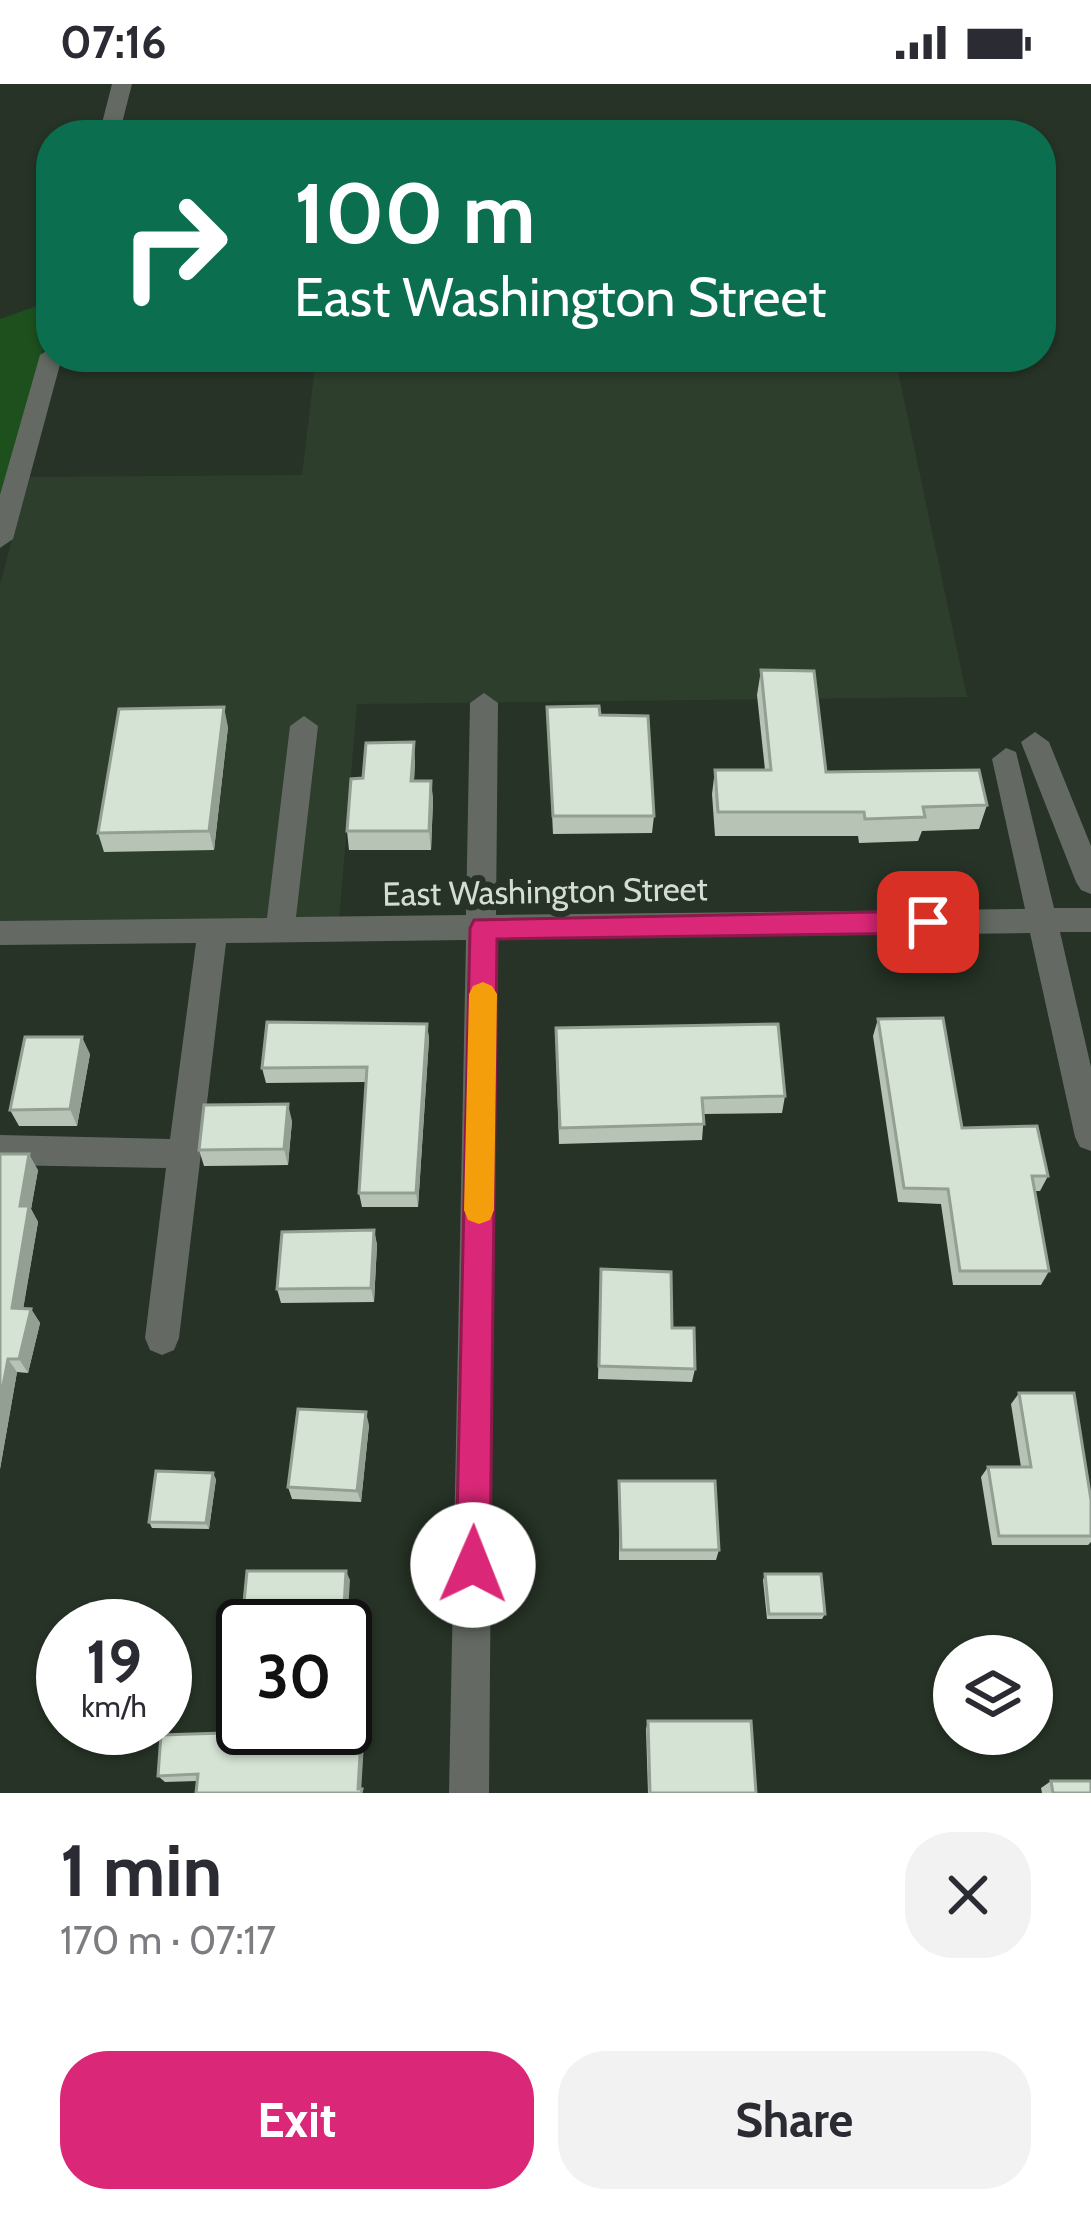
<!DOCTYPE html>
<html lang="en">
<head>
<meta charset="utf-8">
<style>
	:root { --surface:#fff; --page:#f2f2f3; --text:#2b2b33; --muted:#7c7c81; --accent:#db2777 }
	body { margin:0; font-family:Cabin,sans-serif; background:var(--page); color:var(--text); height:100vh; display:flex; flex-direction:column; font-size:45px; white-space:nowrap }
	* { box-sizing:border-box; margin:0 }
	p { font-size:39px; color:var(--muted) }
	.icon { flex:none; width:66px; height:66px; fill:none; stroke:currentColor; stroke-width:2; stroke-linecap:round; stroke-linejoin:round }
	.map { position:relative; height:1709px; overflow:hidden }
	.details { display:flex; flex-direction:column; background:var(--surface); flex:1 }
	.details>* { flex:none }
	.banner { position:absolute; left:36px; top:36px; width:1020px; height:252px; border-radius:48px; box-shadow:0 3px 9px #0004; background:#0b6e4f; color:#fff; overflow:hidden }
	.buttons { position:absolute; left:933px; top:1551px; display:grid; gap:24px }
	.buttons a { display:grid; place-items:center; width:120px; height:120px; border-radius:50%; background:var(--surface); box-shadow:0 3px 9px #0004; font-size:60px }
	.speed { position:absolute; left:36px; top:1515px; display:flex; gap:24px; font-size:60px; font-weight:700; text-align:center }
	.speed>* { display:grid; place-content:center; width:156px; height:156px; border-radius:50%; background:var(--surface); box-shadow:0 3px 9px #0004; line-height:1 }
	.speed small { font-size:30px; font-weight:400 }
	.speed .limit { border:6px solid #111; border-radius:18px; background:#fff; color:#111 }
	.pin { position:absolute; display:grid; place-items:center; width:102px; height:102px; color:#fff; margin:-51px; border-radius:24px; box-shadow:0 6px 18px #0006 }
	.me { position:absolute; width:132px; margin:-66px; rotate:1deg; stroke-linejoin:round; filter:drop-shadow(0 0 9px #0008) }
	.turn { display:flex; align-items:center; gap:42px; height:252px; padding:0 60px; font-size:54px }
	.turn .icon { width:156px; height:156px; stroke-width:2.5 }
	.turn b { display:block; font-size:84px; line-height:102px }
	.round { display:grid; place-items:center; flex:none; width:126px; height:126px; border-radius:48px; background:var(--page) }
	.headline { display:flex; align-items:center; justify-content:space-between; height:204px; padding:0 60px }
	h1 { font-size:72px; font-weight:800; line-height:90px }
	.action { display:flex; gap:24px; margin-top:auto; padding:24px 60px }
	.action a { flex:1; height:138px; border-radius:48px; background:var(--accent); color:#fff; font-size:48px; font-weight:800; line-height:138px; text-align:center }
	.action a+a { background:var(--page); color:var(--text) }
	.status { display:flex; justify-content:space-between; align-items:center; height:84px; padding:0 60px; background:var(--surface); direction:ltr }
	.status svg { height:33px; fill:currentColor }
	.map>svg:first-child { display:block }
</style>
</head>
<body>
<div class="status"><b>07:16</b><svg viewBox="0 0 49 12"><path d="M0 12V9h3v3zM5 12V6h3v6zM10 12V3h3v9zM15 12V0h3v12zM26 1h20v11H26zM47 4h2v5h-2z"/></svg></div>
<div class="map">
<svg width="1091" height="1709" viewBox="0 0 1091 1709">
	<rect width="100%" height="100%" fill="#273326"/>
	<path fill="#2d3e2c" d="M316,273H895L967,613L357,620L339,837L0,838V501L28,393L302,391Z"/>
	<path fill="#1e501e" d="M51,217V235L0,424V235Z"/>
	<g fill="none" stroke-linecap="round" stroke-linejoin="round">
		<path fill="#646a63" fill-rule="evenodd" d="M112,0H132L119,51H99Z
			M51,264V273H62L13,455L0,464V411L40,271Z
			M484,609L498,619L496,831L1025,825L992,675L1006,664L1016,668L1054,824H1091V848H1060L1091,983V1067L1080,1063L1075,1053L1030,849L496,855L489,1709H449L466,856L226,859L179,1254L174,1266L162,1271L150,1266L145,1254L166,1084L0,1081V1051L170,1055L196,859L0,861V837L267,834L290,642L304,632L318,642L296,833L466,831L470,619Z
			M1035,648L1049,658L1091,762V810L1081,806L1076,798L1021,658Z"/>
	</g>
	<path fill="#b6c3b5" d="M761,586L826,688L987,721L979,745L922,747L918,757L859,759L858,752H715L712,710L715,686H765L757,611Z
		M547,623L600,631L654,732L652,749L553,750Z
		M228,643L214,766L104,768L98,749Z
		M415,677L414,697H431L433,716L431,766H349L347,747L363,694Z
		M878,935L962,1044L1048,1092L1040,1107H1034L1049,1187L1041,1201H953L941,1120L898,1118L873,952Z
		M427,940L429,955L418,1123H362L359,1109L366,998L266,999L262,984Z
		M556,961L785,1012L782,1029L704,1030L702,1056L559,1060Z
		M90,970L77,1042H19L10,1026Z
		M292,1037L288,1081L204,1082L199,1066Z
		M0,1070L38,1086L31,1125L38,1138L23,1224L31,1225L40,1239L28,1289L17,1288L0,1385Z
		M374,1146L377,1161L374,1218L281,1219L277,1205Z
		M601,1185L672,1244L695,1285L692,1298L598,1295Z
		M1019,1309L1091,1416V1458L1088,1461H992L981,1393L988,1383H1021L1011,1320Z
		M369,1341L361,1418L292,1415L288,1403Z
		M216,1395L209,1445L152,1444L149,1438Z
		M619,1397L719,1466L716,1476H619Z
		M765,1490L825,1530L822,1535H767L763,1496Z
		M364,1601L367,1609L197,1697L165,1698L158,1692Z
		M648,1637L756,1709H648L646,1645Z
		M1051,1697L1091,1709H1042L1041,1704Z"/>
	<path fill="#949f94" d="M224,623L228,643L214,766L209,747Z
		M414,658L415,677L413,716L411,697Z
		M431,697L433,716L431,766L429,747Z
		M427,940L429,955L418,1123L416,1109Z
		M82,953L90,970L77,1042L70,1025Z
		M288,1020L292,1037L288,1081L284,1065Z
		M29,1070L38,1086L31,1125L38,1138L21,1238L12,1224L20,1122Z
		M374,1146L377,1161L374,1218L371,1204Z
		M31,1225L40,1239L28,1289L19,1275Z
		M8,1275L17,1288L0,1385V1317Z
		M366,1328L369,1341L361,1418L357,1407Z
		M213,1389L216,1395L209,1445L206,1439Z
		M346,1487L350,1496L345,1574V1542H343Z
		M364,1601L367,1609L361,1709L358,1705Z"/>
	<path fill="#d4e3d3" stroke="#949f94" stroke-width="3" d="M761,586L814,587L826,688L979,686L987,721L923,723L925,733L865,735L864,728H718L715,686H771Z
		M599,622L600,631L648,632L654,732H553L547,623Z
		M224,623L209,747L98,749L119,625Z
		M414,658L411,697H431L429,747H347L351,695L363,694L366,659Z
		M943,934L962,1044L1037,1042L1048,1092H1032L1049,1187H960L948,1105L904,1104L878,935Z
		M267,938L427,940L416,1109H359L367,983L262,984Z
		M778,940L785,1012L702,1014L704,1040L560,1044L556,944Z
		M25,953H82L70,1025L10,1026Z
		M288,1020L284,1065L199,1066L204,1021Z
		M0,1070H29L20,1122H29L12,1224L31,1225L19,1275H8L0,1317Z
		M374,1146L371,1204L277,1205L282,1148Z
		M601,1185L671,1188L672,1244H694L695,1285L599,1282Z
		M1019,1309H1074L1091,1416V1452H999L988,1383H1031Z
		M298,1325L366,1328L357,1407L288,1403Z
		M156,1387L213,1389L206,1439L149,1438Z
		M619,1397H715L719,1466H621Z
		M247,1487H346L343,1542H243V1560H240Z
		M765,1490H821L825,1530H769Z
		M345,1601H364L358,1705H362L361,1709H196L198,1690L158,1692L161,1651L257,1648V1644H345Z
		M648,1637H751L756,1709H650Z
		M1051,1697H1091V1709H1053Z"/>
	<path fill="#db2777" stroke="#8e194d" stroke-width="3" d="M928,827L941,838L928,849L497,855L490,1481L485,1494L473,1499L461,1494L456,1481L470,844L474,836Z"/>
	<path fill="#f59e0b" d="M483,898L492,902L497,910L494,1126L490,1136L479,1140L468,1136L464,1126L469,910L473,902Z"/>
	<g text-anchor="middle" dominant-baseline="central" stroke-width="12" stroke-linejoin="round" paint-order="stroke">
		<g font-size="33" fill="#d4dcd4" stroke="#273326">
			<text transform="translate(545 807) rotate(-1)">East Washington Street</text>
		</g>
	</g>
</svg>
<div class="buttons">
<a><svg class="icon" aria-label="layers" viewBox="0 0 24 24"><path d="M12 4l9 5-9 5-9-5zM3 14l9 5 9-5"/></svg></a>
</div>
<div class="speed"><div>19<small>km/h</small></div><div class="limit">30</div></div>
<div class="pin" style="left:928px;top:838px;background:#d93025"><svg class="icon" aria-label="arrive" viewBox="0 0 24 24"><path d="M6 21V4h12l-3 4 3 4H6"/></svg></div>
<svg class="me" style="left:473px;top:1481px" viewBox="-20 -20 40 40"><circle r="19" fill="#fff"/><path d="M0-13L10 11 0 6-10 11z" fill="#db2777"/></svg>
<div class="banner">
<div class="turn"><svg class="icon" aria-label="right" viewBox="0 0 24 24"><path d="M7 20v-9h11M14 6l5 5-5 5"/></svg><div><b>100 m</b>East Washington Street</div></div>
</div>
</div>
<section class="details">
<div class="headline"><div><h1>1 min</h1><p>170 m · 07:17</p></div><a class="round"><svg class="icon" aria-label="close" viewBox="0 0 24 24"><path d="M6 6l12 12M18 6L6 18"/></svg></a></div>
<div class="action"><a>Exit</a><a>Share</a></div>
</section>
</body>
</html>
